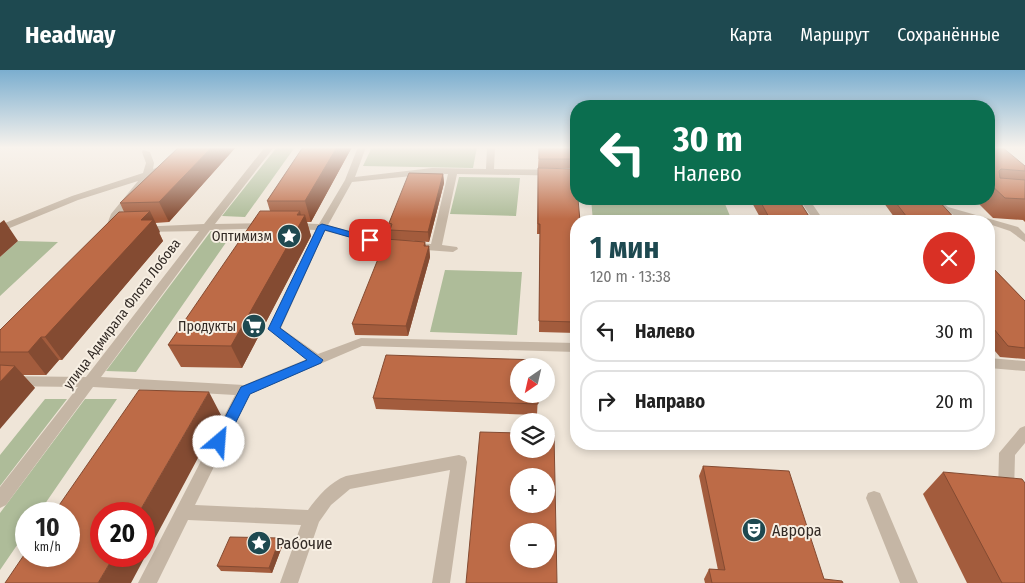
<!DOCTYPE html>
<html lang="ru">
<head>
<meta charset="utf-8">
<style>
	:root { --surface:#fff; --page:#f2f2f2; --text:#222; --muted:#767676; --line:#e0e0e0; --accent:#1e4950 }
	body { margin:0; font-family:"Fira Sans Condensed",sans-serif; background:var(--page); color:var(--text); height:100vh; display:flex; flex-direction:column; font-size:19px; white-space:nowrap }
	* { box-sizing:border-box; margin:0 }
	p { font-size:16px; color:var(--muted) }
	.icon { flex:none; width:28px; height:28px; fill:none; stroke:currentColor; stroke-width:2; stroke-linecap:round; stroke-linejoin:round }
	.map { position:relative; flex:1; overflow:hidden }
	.sheet { position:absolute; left:570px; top:145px; width:425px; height:235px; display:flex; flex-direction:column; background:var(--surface); border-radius:20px; box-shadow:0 2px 8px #0003 }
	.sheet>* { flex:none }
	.banner { position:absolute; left:570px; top:30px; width:425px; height:105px; border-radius:20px; box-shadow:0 2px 8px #0003; background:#0b6e4f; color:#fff; overflow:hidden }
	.needle { width:32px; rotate:214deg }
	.controls { position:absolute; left:510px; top:288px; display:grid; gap:10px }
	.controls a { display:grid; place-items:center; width:45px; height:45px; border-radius:50%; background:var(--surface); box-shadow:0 2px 8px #0003; font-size:25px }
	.speed { position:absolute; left:15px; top:432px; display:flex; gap:10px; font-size:25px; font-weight:700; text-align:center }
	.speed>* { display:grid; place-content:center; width:65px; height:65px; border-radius:50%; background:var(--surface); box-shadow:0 2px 8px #0003; line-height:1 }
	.speed small { font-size:12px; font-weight:400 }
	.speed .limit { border:8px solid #d22; background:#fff; color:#111 }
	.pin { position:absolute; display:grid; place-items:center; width:42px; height:42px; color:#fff; margin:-21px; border-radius:10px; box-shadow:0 2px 8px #0006 }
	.me { position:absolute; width:55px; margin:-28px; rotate:27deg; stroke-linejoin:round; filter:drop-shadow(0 0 4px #0008) }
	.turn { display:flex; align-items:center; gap:18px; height:105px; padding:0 20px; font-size:22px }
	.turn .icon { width:65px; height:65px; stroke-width:2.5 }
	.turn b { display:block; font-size:35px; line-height:42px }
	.round { display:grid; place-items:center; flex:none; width:52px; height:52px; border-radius:26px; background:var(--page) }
	.head { display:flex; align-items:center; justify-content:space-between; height:85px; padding:0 20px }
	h1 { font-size:30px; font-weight:700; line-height:38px; color:var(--accent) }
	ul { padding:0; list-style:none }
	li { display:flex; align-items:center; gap:15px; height:62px; margin:0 10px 8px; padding:0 10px; border:2px solid var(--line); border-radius:20px }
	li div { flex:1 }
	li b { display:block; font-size:19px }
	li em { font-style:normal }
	header { display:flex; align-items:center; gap:30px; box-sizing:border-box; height:70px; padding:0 25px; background:var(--accent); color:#fff }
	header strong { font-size:24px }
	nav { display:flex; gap:28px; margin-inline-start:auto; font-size:18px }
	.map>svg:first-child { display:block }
</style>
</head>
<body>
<header>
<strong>Headway</strong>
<nav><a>Карта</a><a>Маршрут</a><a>Сохранённые</a></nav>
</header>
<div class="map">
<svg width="1025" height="513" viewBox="0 0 1025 513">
	<rect width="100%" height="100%" fill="#efe5d8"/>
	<path fill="#aebc99" d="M277,77H295L245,147L222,146Z
		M372,77H477L473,98L363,96Z
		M459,107L520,108L516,146L450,144Z
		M591,129H723L732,151H593Z
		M211,161H234L136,302L106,301Z
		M18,171L58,172L0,226V187Z
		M445,200L522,202L517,265L430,262Z
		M45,329H67L0,416V385Z
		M85,329H117L38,444H26V462L0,500V443Z"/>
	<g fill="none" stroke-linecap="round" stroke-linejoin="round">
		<path fill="#c5b6a5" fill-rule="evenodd" d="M265,77H274L215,154L266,153L270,154V158L210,160L101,307L244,315L307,289L268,259L316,160L291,159L286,156L291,153L319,154L345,110L358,77H366L355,107L432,98L486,99L487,77H495L494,99L576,100V106L457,104L442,175L457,177L458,179L453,182L386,177L325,161L281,258L318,284L361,268L576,273V282L362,276L250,324L195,435L308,440C318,426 330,412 346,406L459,385L465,387L467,392L450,513H432L450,400L350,419L331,435L319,452L298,513H280L301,455L188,450L157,513H138L235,325L93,317L6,435L0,438V417L78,317L0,316V306L86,307L199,161L142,162L137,159L138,157L204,154ZM432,104H448L431,174L386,171L328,155L352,112Z
			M143,80L150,82L154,93L153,99L166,94L170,97L150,107L121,144L114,162L110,163L105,160L111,144L138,111L78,130L0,162V155L72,126L143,103L146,93L142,82Z
			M799,129H809L824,151H814Z
			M929,129H939L948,137L1018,157L1025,164V172L1010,161L989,154V151C968,151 943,145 929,129Z
			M989,288L1025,291V301L989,298Z
			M1025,356V373L1015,385L1014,423L1012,428L1006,430L1000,428L998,423L999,383L1020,358Z
			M874,421L880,423L918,513H900L866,428L868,423Z"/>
	</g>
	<path fill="#a35c3d" d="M179,77H236L169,152L155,153L163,171L62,290H59L46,305H23L35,318L0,312V260L124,142L120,133Z
		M303,77H352L311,152H307L311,166L242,298L181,297L168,275L270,141L267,131Z
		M539,77L574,89V98H538Z
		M989,77L1025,96V152L1023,150L993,148L974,129H989Z
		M538,98L576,151V263L539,262L540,164H537Z
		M443,104L444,113L429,172L402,170L425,172L426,176H429L430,187L408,266L355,265L352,254L391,169L389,153Z
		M750,129H798L812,151H762Z
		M881,129H937L957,151H897Z
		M989,194L1025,231V289L1000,287L989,274Z
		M538,324L537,345L376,339L373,328Z
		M703,396L824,509L843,513H705L704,509L709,499L718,500L699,406Z
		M943,402L1025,513H967L923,424Z
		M280,468L283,474L272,503L221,501L217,496Z"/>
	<path fill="#844b32" d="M212,77H236L169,152L159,132Z
		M337,77H352L311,152L305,131Z
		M443,104L444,113L429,172L428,162Z
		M150,141L160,162L159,163L163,171L62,290L45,267L141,150Z
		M300,141L302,150L305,145L311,166L242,298L231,276Z
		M4,150L18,171L0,187V153Z
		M429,176L430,187L408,266L406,256Z
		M41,267L59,290L46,305L28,282Z
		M15,296L35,318L0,359V312Z
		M209,322L221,345L131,513H98L114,486H144V444H138Z
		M280,468L283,474L272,503L269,498Z"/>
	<path fill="#bd6b47" stroke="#844b32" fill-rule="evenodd" d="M179,77H212L159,132L120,133Z
		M303,77H337L305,131H267Z
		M539,77H573L574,89H539Z
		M989,77H1002L1025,96V101L1001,99L999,101L1000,108L1025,110V129L1005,128L989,113Z
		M538,98L575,99L576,111V129H578L580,151H576V252L539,251L540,154H538Z
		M409,103L443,104L428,162L390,160L392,154L389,153Z
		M759,129H798L812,151H771Z
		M893,129H937L957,151H910Z
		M150,141L141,150H153L45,267H41L28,282H0V260L119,142Z
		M260,141H300L297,145H305L231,276L168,275Z
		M386,169L425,172L424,176H429L406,256L352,254Z
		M989,194L1025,231V278L1008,276L989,253Z
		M386,285L538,290V296H519V324H538V334L373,328Z
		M0,295L15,296L0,312Z
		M139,320L209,322L138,444H101V486H114L98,513H5L26,482V486H69V444H53Z
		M480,362L519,363V379H546V364H554L557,513H466ZM519,406H546V434H519ZM519,461H546V489H519Z
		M703,396L789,401L824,509L842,511L843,513H712L709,499L725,500Z
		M943,402L1022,409L1025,413V513H1002Z
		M230,467L280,468L269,498L217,496Z"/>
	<linearGradient id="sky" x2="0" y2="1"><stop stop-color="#7baecf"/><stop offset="0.52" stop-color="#f8f3ed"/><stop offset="1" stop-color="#f8f3ed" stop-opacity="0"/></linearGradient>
	<rect width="1025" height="149" fill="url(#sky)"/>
	<path fill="#1a73e8" stroke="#114b97" d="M322,154L373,168L375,170L370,173L325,160L280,258L323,290L321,293L250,324L224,376L219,378L214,376L212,372L241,317L307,290L268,259L318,156Z"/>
	<defs>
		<g id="sight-disc" transform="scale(1.25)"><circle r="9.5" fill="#1e4950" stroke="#f7efe3"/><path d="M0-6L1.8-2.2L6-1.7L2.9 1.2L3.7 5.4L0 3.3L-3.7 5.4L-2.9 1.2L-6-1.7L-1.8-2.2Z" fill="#fff"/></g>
		<g id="supermarket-disc" transform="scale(1.25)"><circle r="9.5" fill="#1e4950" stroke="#f7efe3"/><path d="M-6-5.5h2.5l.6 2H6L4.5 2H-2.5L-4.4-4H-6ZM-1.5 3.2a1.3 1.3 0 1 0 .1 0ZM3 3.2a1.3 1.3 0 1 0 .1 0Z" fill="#fff"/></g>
		<g id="theatre-disc" transform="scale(1.25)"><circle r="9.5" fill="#1e4950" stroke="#f7efe3"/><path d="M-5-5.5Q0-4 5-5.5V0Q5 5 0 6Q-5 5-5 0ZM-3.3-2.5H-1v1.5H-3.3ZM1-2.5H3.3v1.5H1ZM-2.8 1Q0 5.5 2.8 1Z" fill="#fff"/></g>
	</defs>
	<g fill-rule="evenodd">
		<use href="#sight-disc" x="289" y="166"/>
		<use href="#supermarket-disc" x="254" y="256"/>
		<use href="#theatre-disc" x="754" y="460"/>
		<use href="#sight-disc" x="259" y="473"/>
	</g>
	<g text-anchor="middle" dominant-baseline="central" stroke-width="4" stroke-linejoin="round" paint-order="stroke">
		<g font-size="14" fill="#322a25" stroke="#f7efe3" text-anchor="end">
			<text x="272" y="166">Оптимизм</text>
			<text x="236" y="256">Продукты</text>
		</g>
		<g font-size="14" fill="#322a25" stroke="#f7efe3">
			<text transform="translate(122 244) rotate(-53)">улица Адмирала Флота Лобова</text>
		</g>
		<g font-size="16" fill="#322a25" stroke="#f7efe3" text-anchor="start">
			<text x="772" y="460">Аврора</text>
			<text x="276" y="473">Рабочие</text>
		</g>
	</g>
</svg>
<div class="controls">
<a><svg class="needle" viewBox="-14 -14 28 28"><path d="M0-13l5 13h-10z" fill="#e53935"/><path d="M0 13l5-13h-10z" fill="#767676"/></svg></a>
<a><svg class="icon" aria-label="layers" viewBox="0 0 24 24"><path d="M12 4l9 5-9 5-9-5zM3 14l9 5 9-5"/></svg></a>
<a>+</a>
<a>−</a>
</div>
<div class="speed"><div>10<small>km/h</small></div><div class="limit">20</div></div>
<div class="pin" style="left:370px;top:170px;background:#d93025"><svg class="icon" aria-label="arrive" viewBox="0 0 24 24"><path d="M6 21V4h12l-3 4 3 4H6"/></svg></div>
<svg class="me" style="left:219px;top:372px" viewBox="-20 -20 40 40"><circle r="19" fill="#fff"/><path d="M0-13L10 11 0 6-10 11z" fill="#1a73e8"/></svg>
<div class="banner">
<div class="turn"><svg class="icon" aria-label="left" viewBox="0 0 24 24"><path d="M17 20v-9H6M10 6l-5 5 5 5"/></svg><div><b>30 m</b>Налево</div></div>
</div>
<section class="sheet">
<div class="head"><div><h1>1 мин</h1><p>120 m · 13:38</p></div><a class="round" style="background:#d93025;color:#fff"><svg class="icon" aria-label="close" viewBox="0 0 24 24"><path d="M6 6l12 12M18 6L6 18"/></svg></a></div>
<ul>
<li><svg class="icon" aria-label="left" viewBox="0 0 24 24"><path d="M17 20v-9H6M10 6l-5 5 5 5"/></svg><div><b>Налево</b></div><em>30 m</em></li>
<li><svg class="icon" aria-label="right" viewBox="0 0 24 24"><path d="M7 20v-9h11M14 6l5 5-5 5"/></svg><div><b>Направо</b></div><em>20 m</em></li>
</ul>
</section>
</div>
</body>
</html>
